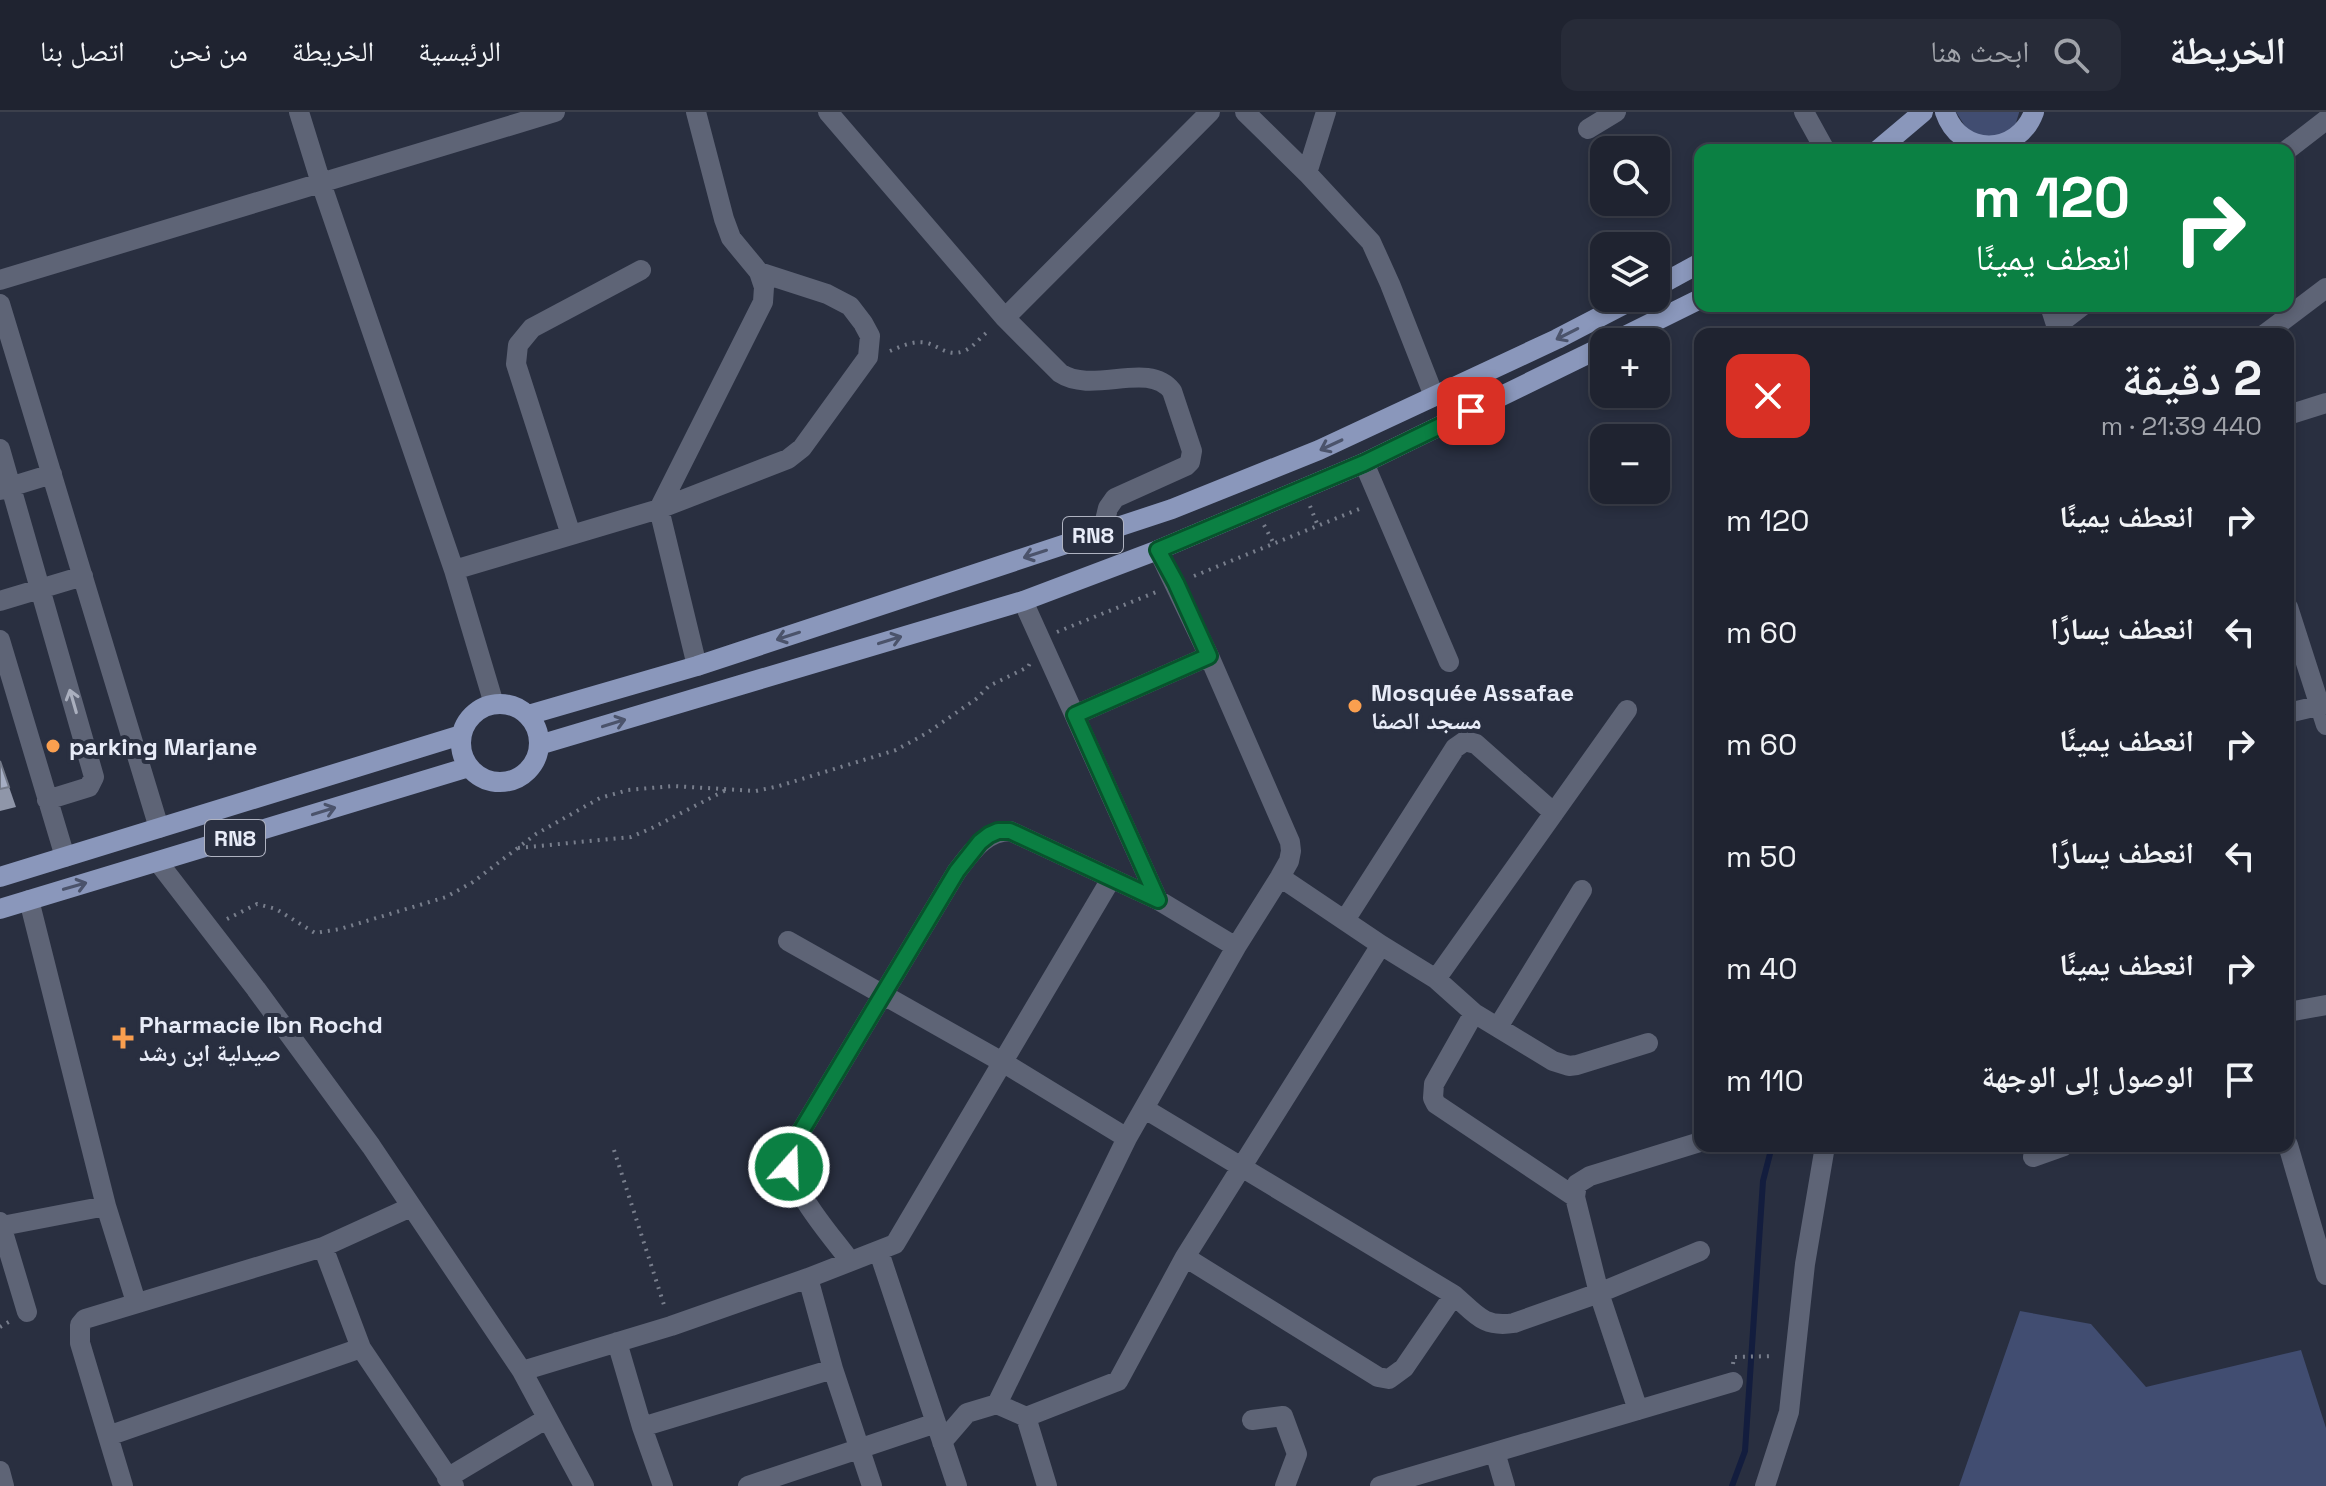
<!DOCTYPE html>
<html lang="ar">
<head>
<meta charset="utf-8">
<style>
	:root { --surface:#1f2330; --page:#272b38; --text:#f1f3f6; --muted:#a1a4ab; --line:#3c404c }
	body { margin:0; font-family:"Space Grotesk","Noto Naskh Arabic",sans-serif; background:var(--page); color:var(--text); direction:rtl; height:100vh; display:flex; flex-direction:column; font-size:30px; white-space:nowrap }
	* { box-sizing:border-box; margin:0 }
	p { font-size:26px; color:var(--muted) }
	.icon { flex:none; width:44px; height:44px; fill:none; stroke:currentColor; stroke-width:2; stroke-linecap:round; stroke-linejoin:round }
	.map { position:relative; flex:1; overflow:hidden; direction:ltr }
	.side { position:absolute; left:1694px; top:216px; width:600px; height:824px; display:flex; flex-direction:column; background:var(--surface); border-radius:16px; box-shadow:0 4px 12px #0003,0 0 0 2px var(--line); direction:rtl }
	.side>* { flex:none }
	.top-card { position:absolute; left:1694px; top:32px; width:600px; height:168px; border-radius:16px; box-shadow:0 4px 12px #0003,0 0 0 2px var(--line); direction:rtl; background:#0b8043; color:#fff; overflow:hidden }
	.controls { position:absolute; left:1590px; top:24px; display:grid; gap:16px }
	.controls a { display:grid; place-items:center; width:80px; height:80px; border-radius:16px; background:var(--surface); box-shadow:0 4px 12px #0003,0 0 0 2px var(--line); font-size:40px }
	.pin { position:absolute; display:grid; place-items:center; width:68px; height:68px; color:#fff; margin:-34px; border-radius:16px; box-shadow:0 4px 12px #0006 }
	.me { position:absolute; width:88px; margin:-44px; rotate:20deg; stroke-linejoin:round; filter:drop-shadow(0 0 6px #0008) }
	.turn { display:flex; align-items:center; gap:28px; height:168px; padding:0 32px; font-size:36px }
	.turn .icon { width:104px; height:104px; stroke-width:2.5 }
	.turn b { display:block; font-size:56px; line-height:68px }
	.round { display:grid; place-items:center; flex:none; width:84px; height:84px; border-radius:16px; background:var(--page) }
	.summary { display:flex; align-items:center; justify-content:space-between; height:136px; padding:0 32px }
	h1 { font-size:48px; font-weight:600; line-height:60px }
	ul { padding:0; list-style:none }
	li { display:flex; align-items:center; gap:24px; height:112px; padding:0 32px }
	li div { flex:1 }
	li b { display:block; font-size:30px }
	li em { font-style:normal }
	header { display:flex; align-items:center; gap:48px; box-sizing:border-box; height:112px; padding:0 40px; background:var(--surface); border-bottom:2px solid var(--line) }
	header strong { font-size:38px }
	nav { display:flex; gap:44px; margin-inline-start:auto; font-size:28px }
	.search { width:560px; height:72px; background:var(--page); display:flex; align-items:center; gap:20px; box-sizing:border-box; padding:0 28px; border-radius:16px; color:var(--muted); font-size:30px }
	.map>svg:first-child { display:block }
</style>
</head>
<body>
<header>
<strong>الخريطة</strong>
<div class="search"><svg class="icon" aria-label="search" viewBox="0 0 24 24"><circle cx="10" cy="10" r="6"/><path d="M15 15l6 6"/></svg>ابحث هنا</div>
<nav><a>الرئيسية</a><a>الخريطة</a><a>من نحن</a><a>اتصل بنا</a></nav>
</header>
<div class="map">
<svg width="2326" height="1374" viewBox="0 0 2326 1374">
	<rect width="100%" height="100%" fill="#292f40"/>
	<path fill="#414d71" d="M1956,0H2019V1L2015,14L2005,24L1972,25Z
		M2020,1199L2091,1212L2146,1275L2301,1238L2326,1316V1374H1959Z"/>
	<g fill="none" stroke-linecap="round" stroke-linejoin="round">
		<path stroke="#131d3e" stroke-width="6" d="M1732,1374L1745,1339L1763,1069L1772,1034"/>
		<path stroke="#787e8c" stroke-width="4" stroke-dasharray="2 6" stroke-linecap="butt" d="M890,239C902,234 914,228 927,231C941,235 948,245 964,239C974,235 980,225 989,219
			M1310,394L1318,414
			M1264,413L1274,432
			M1194,464L1364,395
			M1057,520L1156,480
			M518,736L631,725L652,716L726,678
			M227,807L257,792L276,797L315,821L340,817L446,785L473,770L536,722L600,686L628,678L673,674L756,679L779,674L896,638L927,621L976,587L989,574L1028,555L1030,551
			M614,1038L665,1196
			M0,1215L12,1208
			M1733,1252L1734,1245L1774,1244"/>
		<path stroke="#5e6476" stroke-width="20" d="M299,0L321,71L454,458L494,592
			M696,0L724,107L731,126L759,160L764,175L763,190L659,397L697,554
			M828,0L1005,206L1060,261C1093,283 1148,248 1172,279L1192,339L1190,350L1186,354L1115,386L1108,396L1102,421
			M1245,0L1307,61L1371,130L1390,172L1434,284
			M1804,0L1825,38
			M1588,17L1616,0
			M2287,38L2326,8
			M1307,61L1326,0
			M0,168L555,0
			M0,192L159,716
			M2050,194L2059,222
			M1005,206L1210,0
			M2056,214L2082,194
			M2265,222L2326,176
			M2288,303L2326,291
			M0,337L94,665L89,675L47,688
			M1364,351L1449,550
			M0,378L52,362
			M571,423L516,252L518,233L532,216L641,158
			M454,458L659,397L788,347L802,336L868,245L870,224L863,211L850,194L827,182L759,160
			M0,489L83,464
			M1023,489L1158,788
			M2288,495L2326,613
			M0,528L65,745
			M2288,601L2326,592
			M1075,603L1209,544
			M158,750L256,877L371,1034L522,1259L584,1374
			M1280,765L1381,833L1436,867L1474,901L1553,949L1569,954L1577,953L1648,931
			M29,788L106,1094L136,1190
			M1345,808L1455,636L1465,629L1476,632L1554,701
			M788,829L1004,951L1127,1026
			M1436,867L1627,598
			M2288,900L2326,893
			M1474,901L1434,972L1433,986L1436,992L1575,1085
			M1498,915L1582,778
			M1145,997L1454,1183L1404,1256L1389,1267L1378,1265L1185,1145
			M2288,1033L2326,1163
			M2033,1045L2064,1034
			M0,1110L27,1200
			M2,1114L106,1094
			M323,1135L361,1236L454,1374
			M879,1140L957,1374
			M850,1149C828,1119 790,1079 788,1041L957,759C972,740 984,720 1010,719L1158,788L1236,835
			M808,1166L895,1132L1111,767
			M1454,1183C1476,1202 1483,1216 1514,1211L1599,1181L1700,1139
			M617,1230L642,1315L663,1374
			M522,1259L671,1214L808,1166L833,1257L872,1374
			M997,1292L1026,1305L1047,1374
			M1638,1298L1599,1181L1575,1085L1577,1072L1590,1064L1700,1030
			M1026,1305L1118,1269L1185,1145L1381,833
			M1252,1308L1283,1304L1297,1342L1285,1374
			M642,1315L833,1257
			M108,1324L361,1236
			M942,1330L967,1301L997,1292L1127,1026L1236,835L1280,765L1289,749L1291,739L1290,730L1209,544L1158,438
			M1495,1340L1505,1374
			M0,1359L4,1374
			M447,1366L546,1307
			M123,1374L80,1231V1213L85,1207L323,1135L411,1095
			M748,1374L936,1311
			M1380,1374L1733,1270
			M1765,1374L1789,1300L1805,1152L1825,1034"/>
		<path stroke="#8a97bb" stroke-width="20" d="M1945,0C1960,45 2018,44 2034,0
			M1878,38L1923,0
			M1656,175L1700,151
			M1613,230L1700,187
			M461 631a39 39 0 1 1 78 0a39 39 0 1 1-78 0Z
			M528,603L697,554L1172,397L1319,338L1557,227L1636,186
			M539,633L1023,489L1158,438L1364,351L1604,234
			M0,765L461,623
			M0,797L469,655"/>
	</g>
	<path fill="#8f96a9" d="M0,649L16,695L0,699Z"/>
	<path fill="#a6aec4" stroke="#747a89" stroke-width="2" d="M0,649L9,675L0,677Z"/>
	<defs><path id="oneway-shaft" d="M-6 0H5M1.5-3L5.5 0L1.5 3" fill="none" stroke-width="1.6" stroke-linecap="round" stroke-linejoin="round" transform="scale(2)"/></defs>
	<g stroke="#4b536b">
		<use href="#oneway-shaft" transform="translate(1567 222) rotate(153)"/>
		<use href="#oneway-shaft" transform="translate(1331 333) rotate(155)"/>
		<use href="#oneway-shaft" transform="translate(1035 442) rotate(162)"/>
		<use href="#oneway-shaft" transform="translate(788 524) rotate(162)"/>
		<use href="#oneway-shaft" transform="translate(890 528) rotate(-17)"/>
		<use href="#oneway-shaft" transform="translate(614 611) rotate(-17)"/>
		<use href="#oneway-shaft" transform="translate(324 699) rotate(-17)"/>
		<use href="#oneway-shaft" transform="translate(75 774) rotate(-16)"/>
	</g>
	<use stroke="#aaafbe" href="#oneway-shaft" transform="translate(73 589) rotate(-106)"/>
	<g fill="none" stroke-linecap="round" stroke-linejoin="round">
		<g stroke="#07532c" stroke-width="20">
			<path id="route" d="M789,1055L788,1041L957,759L980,730L989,723L998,719H1010L1158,788L1075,603L1209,544L1176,471L1158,438L1364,351L1471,299"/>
		</g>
		<use href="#route" stroke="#0b8043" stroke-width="14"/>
	</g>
	<g fill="#fa9f4f" stroke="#292f40" stroke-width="3">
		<circle cx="1355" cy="594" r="8"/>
		<circle cx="53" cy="634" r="8"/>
		<path d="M119 914h8v8h8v8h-8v8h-8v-8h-8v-8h8z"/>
	</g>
	<g text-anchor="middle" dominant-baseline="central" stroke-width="8" stroke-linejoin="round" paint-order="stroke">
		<g fill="#292f40" stroke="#afb3c1" stroke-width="2">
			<rect x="1063" y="405" width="60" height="36" rx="6"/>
			<rect x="205" y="708" width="60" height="36" rx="6"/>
		</g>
		<g font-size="22" font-weight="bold" fill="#e8ecf8">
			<text x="1093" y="423">RN8</text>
			<text x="235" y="726">RN8</text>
		</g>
		<g font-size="24" font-weight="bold" fill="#e8ecf8" stroke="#292f40" text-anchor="start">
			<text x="1371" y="580">Mosquée Assafae<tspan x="1371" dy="28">مسجد الصفا</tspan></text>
			<text x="69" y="634">parking Marjane</text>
			<text x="139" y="912">Pharmacie Ibn Rochd<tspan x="139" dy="28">صيدلية ابن رشد</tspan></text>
		</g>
	</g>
</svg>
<div class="controls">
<a><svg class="icon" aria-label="search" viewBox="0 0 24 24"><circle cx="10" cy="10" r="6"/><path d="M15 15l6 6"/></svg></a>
<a><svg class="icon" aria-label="layers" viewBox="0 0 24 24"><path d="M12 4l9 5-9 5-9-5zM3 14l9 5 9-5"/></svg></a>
<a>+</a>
<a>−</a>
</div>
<div class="pin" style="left:1471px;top:299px;background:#d93025"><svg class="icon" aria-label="arrive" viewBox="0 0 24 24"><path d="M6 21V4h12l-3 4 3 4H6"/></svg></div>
<svg class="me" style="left:789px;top:1055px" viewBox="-20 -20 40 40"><circle r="17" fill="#0b8043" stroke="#fff" stroke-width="3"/><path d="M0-11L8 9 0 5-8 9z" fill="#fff"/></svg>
<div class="top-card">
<div class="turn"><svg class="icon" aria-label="right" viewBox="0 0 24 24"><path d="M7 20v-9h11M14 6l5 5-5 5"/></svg><div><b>120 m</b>انعطف يمينًا</div></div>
</div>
<section class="side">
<div class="summary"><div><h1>2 دقيقة</h1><p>440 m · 21:39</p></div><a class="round" style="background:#d93025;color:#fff"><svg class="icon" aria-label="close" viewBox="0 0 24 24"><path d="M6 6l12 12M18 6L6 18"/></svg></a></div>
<ul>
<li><svg class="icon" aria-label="right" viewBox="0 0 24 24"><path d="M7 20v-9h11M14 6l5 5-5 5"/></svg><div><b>انعطف يمينًا</b></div><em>120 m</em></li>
<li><svg class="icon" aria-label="left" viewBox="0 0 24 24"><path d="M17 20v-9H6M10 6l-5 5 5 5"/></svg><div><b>انعطف يسارًا</b></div><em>60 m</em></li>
<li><svg class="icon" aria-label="right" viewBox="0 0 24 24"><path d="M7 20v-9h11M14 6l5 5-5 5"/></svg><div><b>انعطف يمينًا</b></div><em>60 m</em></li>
<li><svg class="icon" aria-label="left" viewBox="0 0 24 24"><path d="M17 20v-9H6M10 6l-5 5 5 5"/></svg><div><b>انعطف يسارًا</b></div><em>50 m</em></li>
<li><svg class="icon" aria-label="right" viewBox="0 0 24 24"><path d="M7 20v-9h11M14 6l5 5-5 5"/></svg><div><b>انعطف يمينًا</b></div><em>40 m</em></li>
<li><svg class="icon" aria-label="arrive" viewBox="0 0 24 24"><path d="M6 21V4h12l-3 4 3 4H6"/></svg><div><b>الوصول إلى الوجهة</b></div><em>110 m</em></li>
</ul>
</section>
</div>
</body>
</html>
